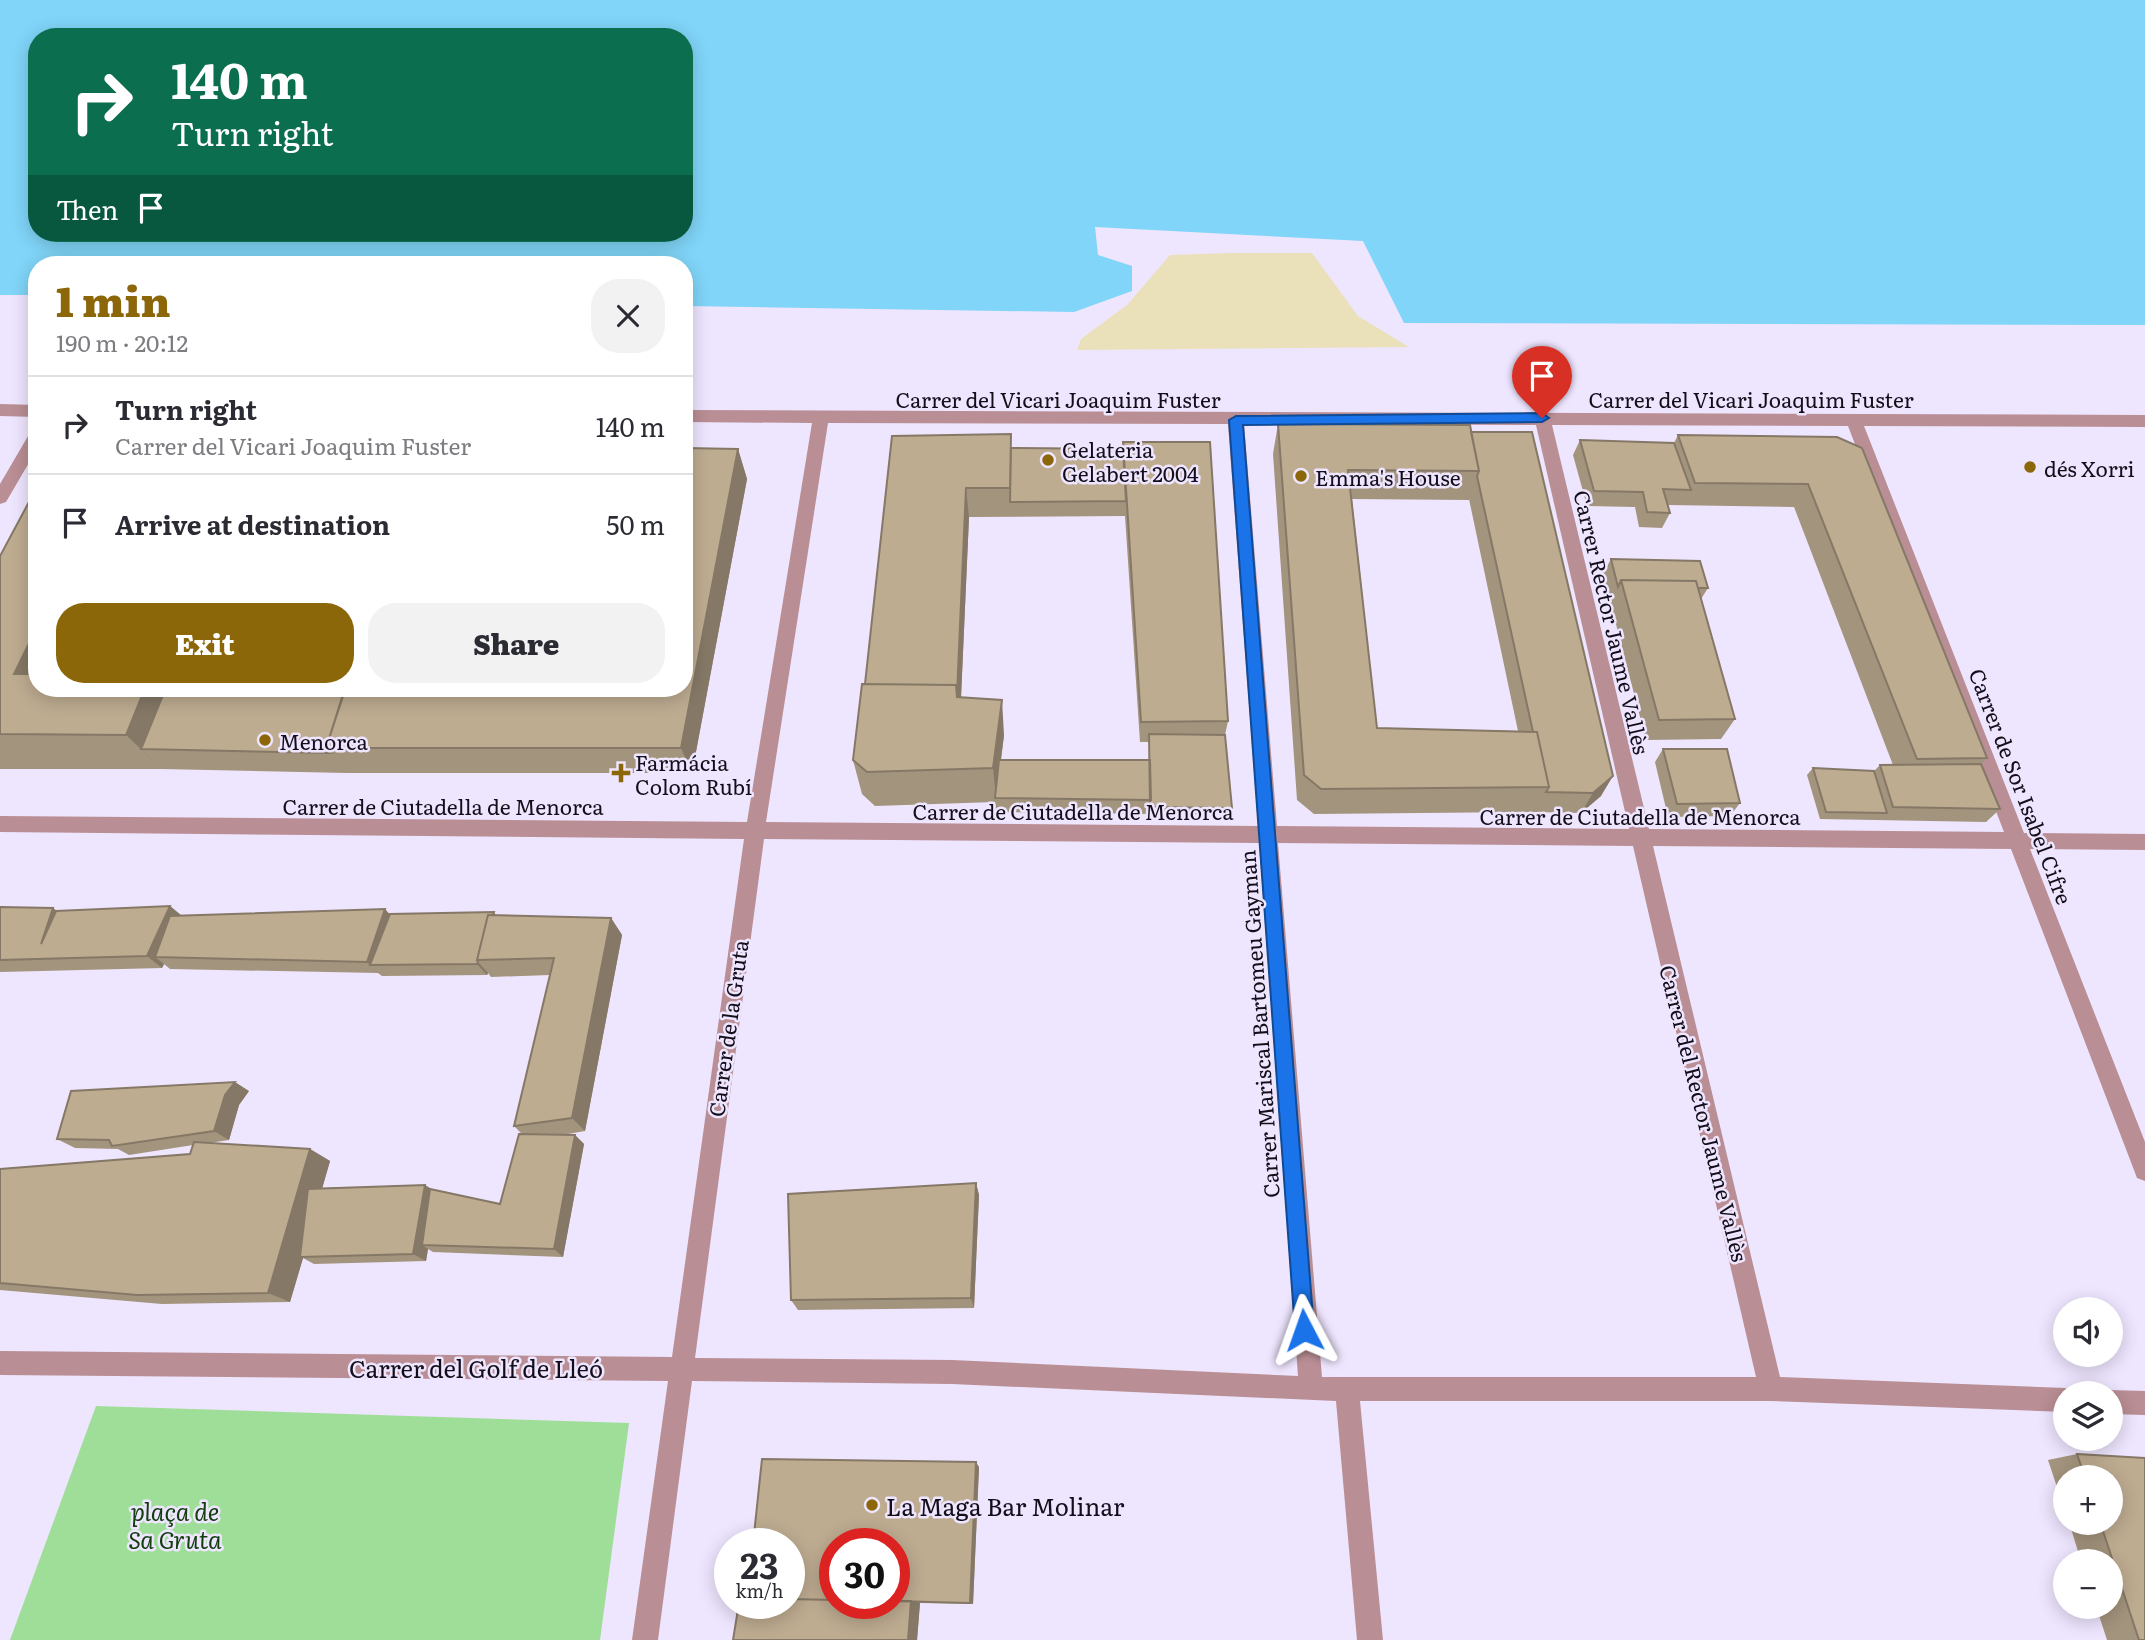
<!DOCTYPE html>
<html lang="en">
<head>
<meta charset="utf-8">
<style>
	:root { --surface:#fff; --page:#f2f2f3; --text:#2b2b33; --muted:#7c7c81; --line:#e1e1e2; --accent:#8c6709 }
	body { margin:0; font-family:Literata,serif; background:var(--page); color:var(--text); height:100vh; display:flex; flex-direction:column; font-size:26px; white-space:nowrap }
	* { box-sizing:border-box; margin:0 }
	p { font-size:23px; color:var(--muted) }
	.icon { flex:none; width:38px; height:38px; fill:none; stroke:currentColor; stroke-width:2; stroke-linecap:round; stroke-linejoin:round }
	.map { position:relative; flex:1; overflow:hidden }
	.drawer { position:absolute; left:28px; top:256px; width:665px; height:441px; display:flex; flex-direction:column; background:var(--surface); border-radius:28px; box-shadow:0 4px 18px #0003 }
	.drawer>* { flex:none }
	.banner { position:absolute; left:28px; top:28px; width:665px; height:214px; border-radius:28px; box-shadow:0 4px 18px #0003; background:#0b6e4f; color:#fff; overflow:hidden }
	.controls { position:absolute; left:2053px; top:1297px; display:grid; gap:14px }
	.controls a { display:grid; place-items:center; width:70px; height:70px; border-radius:50%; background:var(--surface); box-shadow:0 4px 18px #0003; font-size:35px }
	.speed { position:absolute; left:714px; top:1528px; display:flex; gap:14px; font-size:35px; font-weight:700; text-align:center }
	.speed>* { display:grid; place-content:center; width:91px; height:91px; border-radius:50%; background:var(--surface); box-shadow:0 4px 18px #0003; line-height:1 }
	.speed small { font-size:18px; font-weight:400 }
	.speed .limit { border:10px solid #d22; background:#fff; color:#111 }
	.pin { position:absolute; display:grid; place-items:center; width:60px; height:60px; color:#fff; margin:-72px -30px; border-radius:50% 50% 50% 0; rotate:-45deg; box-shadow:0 0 7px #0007 }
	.pin .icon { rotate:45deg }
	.me { position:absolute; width:77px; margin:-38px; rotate:356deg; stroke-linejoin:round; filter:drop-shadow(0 0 5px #0008) }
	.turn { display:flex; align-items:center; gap:24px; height:147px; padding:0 28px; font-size:32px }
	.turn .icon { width:91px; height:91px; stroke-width:2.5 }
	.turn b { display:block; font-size:49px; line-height:60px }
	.then { display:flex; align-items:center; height:66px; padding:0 28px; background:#0003; gap:14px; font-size:26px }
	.round { display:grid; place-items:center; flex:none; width:74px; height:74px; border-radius:28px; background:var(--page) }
	.summary { display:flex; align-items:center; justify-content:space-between; height:119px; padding:0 28px }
	h1 { font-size:42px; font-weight:800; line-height:52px; color:var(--accent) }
	.primary-button { display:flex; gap:14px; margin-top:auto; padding:14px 28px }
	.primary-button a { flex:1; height:80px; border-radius:28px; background:var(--accent); color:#fff; font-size:28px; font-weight:800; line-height:80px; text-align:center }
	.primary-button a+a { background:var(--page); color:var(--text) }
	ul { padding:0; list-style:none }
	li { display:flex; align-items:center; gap:21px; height:98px; padding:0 28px; border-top:2px solid var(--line) }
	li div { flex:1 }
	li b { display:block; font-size:26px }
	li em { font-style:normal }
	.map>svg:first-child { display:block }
</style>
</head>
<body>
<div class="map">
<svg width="2145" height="1640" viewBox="0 0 2145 1640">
	<rect width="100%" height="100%" fill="#eee5fe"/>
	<path fill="#9fde98" d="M96,1406L629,1423L600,1640H10Z"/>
	<path fill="#eae1bb" d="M1231,253H1312L1358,316L1409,347L1077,350L1081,339L1127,305L1170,255Z"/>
	<path fill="#80d5f8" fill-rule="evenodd" d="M0,0H2145V325L1404,323L1363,241L1095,227L1098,255L1132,266V291L1074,312L684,306V264H37V295H0ZM37,37H684V233H37Z"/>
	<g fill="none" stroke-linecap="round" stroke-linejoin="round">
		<path fill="#b98e94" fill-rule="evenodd" d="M0,404L37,405V417L0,416Z
			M684,410L2145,415V427L1864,426L2024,833L2145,834V850L2030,849L2145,1142V1181L2137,1178L2134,1170L2011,849L1653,846L1780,1377L2065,1388L2074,1393H2065V1412L1771,1401H1360L1383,1640H1357L1336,1401L952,1384L692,1381L658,1640H632L668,1381L0,1375V1351L672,1357L744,839L0,832V816L747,822L812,423L684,422ZM828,423L1228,424L1258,826L766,822ZM1244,424L1536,425L1629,829L1277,826ZM1552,425L1848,426L2004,832L1649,829ZM764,839L1259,843L1298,1376L952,1360L695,1358ZM1278,843L1633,846L1756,1377H1322Z
			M37,429V449L6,502L0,504V484L31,431Z
			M2110,1390L2145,1391V1415L2110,1414V1393H2103Z"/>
	</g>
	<path fill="#a3947d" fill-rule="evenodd" d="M1278,424L1471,432L1601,796L1581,813L1535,812L1314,814L1297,800L1273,454ZM1352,499L1469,500V499L1518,731L1377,728Z
		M1011,434V448L1123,449V442L1228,721L1225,735L1232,808L1231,815L996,812L995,802L875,806L862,794L853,760L865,684L892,436ZM1125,516L1140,742H1149V760H1001L1004,735L961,697L969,517Z
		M1678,435L1837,437L1987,758L1981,764L2000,809L1986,822L1820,819L1807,775L1813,768L1874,771L1880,765H1893L1794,507L1668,505L1670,513L1662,528L1639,527L1635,507L1587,506L1573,455L1580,440L1674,443Z
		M738,449L747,479L692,773H347L162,769H0V556L37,688L345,690L684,688Z
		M1611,559L1708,588L1701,599L1735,719L1721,739L1646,740L1603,574Z
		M1663,749L1740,803L1730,816L1668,817L1655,762Z
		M170,906L181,915H390L494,912L496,915L611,918L622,935L585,1131L562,1135H575L584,1144L563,1257L433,1252L428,1249L426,1261L314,1264L303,1258L290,1302L162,1304L0,1290V1169L190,1154L193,1145L129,1155L118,1149L75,1148L57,1139L249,1091L239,1105L229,1140L209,1143L310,1149L330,1161L322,1188L425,1185L431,1189L500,1204L522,1134L514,1126L550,975L491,977L488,973L487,975L382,976L378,973L170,969L164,964L162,968L0,972V907L53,908L56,911Z
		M976,1183L979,1195L974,1308L798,1310L791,1300Z
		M2077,1454L2145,1458V1640H2107L2096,1606H2110V1561H2081L2069,1522H2110V1477H2065V1511L2048,1460Z
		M979,1467L973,1604L920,1603L917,1640H733Z"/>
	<path fill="#857866" d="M738,449L747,479L692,773L681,748Z
		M966,488L969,517L960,720L957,697Z
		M37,627V688L14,674Z
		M145,688H163L184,710L141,749L162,769L126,735Z
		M1002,700L1004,735L996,798L993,768Z
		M1613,776L1601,796L1581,813L1593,793Z
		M170,906L184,918L155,957L164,964L162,968L147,956Z
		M53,908L69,920L41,944Z
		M385,909L396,921L370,965L367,962Z
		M611,918L622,935L585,1131L572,1118Z
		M478,962L488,973L487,975L477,964Z
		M235,1082L249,1091L239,1105L229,1140L214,1131L225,1095Z
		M575,1135L584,1144L563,1257L554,1249Z
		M310,1149L330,1161L303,1256L300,1257L303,1258L290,1302L268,1293Z
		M976,1183L979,1195L974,1308L971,1298Z
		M425,1185L437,1193L422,1245L428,1249L426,1261L413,1254Z
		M976,1462L979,1467L973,1604L970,1603Z
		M911,1601L920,1603L917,1640H908Z"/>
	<path fill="#beac91" stroke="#857866" stroke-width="2" d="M1278,424L1470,425L1479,471L1348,470L1377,728L1537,732L1549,787L1321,789L1304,775Z
		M1471,432H1532L1613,776L1593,793L1546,792L1549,787L1537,732H1533L1477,476L1479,471Z
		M1011,434L1010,488H966L957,694L956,685L865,684L892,436Z
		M1678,435L1837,437L1862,448L1987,758L1917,759L1808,484L1695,483Z
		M1580,440L1674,443L1691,490L1663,489L1670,513L1647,512L1643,492L1594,491Z
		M1123,442H1210L1228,721L1141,722Z
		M684,448L738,449L681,748H326L345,688H684Z
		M1011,448L1123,449L1126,501L1010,502Z
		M37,487V627L14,674H37V688H145L126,735L0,734V556Z
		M1611,559L1700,561L1708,588H1698L1696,581L1621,580L1618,587Z
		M1621,580L1696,581L1735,719L1659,720Z
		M862,684L956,685L957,697L1002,700L993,768L867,772L853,760Z
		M165,690H345L326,748L331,753L141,749Z
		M1149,734L1225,735L1232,808L1150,807Z
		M1663,749H1727L1740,803L1677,804Z
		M999,760H1150L1151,800L995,798Z
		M1981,764L2000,809L1893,807L1880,765Z
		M1813,768L1874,771L1887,813L1826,812Z
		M170,906L147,956L0,960V907L53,908L41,944L56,911Z
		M385,909L367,962L155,957L170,916Z
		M494,912L493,915H488L477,960L478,962L477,964L370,965L390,914Z
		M488,915L611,918L572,1118L514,1126L554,958L477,960Z
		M235,1082L225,1095L214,1131L112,1146L109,1140L57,1139L71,1091Z
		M519,1134L575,1135L554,1249L422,1245L430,1189L500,1204Z
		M194,1142L310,1149L268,1293L137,1295L0,1283V1169L190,1154Z
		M976,1183L971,1298L791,1300L788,1194Z
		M425,1185L413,1254L300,1257L308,1189Z
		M2077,1454L2145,1458V1640H2139L2100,1522H2110V1477H2085Z
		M762,1459L976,1462L970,1603L894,1601V1544H835V1600L789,1599V1544H753Z
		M789,1599L835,1600V1603H894V1601H911L908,1640H733L739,1603H789Z"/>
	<path fill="#1a73e8" stroke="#114b97" stroke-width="2" d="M1542,413L1549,418L1542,422L1243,425L1314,1330L1311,1337L1304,1340L1298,1337L1295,1330L1229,420L1236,416Z"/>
	<g fill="#8c6709" stroke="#eee5fe" stroke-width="2.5">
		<circle cx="1048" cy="460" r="7"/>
		<circle cx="2030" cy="467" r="7"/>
		<circle cx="1301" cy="476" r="7"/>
		<circle cx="265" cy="740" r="7"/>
		<path d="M617.5 762.5h7v7h7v7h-7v7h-7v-7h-7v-7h7z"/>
		<circle cx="872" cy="1505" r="7"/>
	</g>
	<g text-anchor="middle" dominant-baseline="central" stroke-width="5" stroke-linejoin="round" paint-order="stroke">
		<g font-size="21" fill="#130e19" stroke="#eee5fe">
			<text x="1058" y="398">Carrer del Vicari Joaquim Fuster</text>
			<text x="1751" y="398">Carrer del Vicari Joaquim Fuster</text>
			<text transform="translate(1613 622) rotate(77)">Carrer Rector Jaume Vallès</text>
			<text transform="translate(2022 786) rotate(69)">Carrer de Sor Isabel Cifre</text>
			<text x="443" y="805">Carrer de Ciutadella de Menorca</text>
			<text x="1073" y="810">Carrer de Ciutadella de Menorca</text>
			<text x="1640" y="815">Carrer de Ciutadella de Menorca</text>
			<text transform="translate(1258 1024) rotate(-94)">Carrer Mariscal Bartomeu Gayman</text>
			<text transform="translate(727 1028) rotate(-82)">Carrer de la Gruta</text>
			<text transform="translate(1705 1113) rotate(76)">Carrer del Rector Jaume Vallès</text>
		</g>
		<g font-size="21" fill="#130e19" stroke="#eee5fe" text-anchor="start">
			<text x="1062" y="448">Gelateria<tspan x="1062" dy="24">Gelabert 2004</tspan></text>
			<text x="2044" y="467">dés Xorri</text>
			<text x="1315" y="476">Emma's House</text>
			<text x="279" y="740">Menorca</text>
			<text x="635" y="761">Farmácia<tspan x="635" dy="24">Colom Rubí</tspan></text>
		</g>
		<g font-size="24" fill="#130e19" stroke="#eee5fe">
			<text x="476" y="1367">Carrer del Golf de Lleó</text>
		</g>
		<g font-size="24" fill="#130e19" stroke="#eee5fe" text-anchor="start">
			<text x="886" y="1505">La Maga Bar Molinar</text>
		</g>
		<g font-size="24" font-style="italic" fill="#123e0e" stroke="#eee5fe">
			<text x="175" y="1510">plaça de<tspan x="175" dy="28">Sa Gruta</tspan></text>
		</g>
	</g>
</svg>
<div class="controls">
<a><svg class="icon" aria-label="sound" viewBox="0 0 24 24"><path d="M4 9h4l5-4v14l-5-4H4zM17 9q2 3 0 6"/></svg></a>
<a><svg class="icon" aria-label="layers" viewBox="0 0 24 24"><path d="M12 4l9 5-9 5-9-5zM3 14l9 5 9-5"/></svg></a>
<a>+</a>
<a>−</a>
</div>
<div class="speed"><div>23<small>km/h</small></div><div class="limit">30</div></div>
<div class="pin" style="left:1542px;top:418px;background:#d93025"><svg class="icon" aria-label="arrive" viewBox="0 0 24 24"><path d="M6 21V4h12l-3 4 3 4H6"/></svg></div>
<svg class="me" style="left:1304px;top:1330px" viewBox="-20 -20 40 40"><path d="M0-17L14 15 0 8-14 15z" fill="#1a73e8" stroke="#fff" stroke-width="4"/></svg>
<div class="banner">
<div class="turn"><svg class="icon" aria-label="right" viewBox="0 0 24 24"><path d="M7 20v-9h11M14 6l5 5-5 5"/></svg><div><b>140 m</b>Turn right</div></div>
<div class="then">Then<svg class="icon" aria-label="arrive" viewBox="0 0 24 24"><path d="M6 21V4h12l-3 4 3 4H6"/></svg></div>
</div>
<section class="drawer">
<div class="summary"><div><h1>1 min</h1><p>190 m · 20:12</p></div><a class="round"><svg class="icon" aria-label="close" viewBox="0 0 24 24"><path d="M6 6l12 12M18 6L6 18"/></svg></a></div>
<ul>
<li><svg class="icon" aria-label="right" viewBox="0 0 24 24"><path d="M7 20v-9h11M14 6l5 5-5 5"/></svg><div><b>Turn right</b><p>Carrer del Vicari Joaquim Fuster</p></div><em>140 m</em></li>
<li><svg class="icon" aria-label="arrive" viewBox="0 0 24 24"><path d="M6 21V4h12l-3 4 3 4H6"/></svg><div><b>Arrive at destination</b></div><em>50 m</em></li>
</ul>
<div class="primary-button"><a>Exit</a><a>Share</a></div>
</section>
</div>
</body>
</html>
